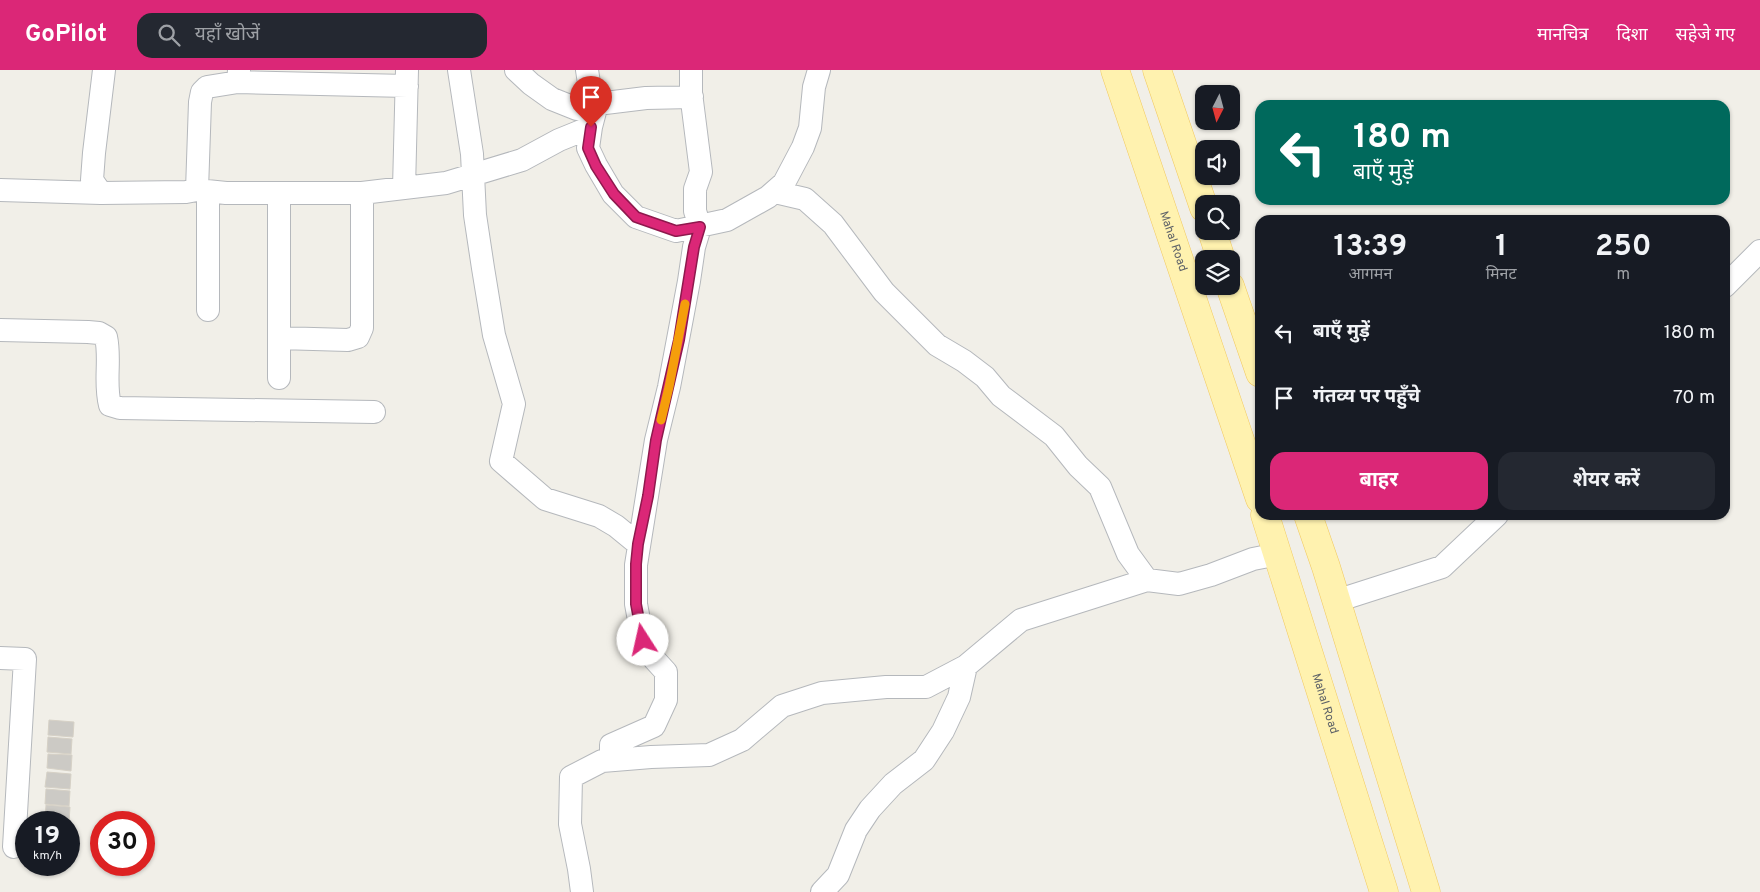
<!DOCTYPE html>
<html lang="hi">
<head>
<meta charset="utf-8">
<style>
	:root { --surface:#171b24; --page:#242831; --text:#f1f3f6; --muted:#9ea1a6; --accent:#db2777 }
	body { margin:0; font-family:Overpass,"Noto Sans Devanagari",sans-serif; background:var(--page); color:var(--text); height:100vh; display:flex; flex-direction:column; font-size:19px; white-space:nowrap }
	* { box-sizing:border-box; margin:0 }
	p { font-size:16px; color:var(--muted) }
	.icon { flex:none; width:28px; height:28px; fill:none; stroke:currentColor; stroke-width:2; stroke-linecap:round; stroke-linejoin:round }
	.map { position:relative; flex:1; overflow:hidden }
	.drawer { position:absolute; left:1255px; top:145px; width:475px; height:305px; display:flex; flex-direction:column; background:var(--surface); border-radius:15px; box-shadow:0 1px 4px #0004 }
	.drawer>* { flex:none }
	.guide { position:absolute; left:1255px; top:30px; width:475px; height:105px; border-radius:15px; box-shadow:0 1px 4px #0004; background:#00695c; color:#fff; overflow:hidden }
	.needle { width:32px; rotate:186deg }
	.controls { position:absolute; left:1195px; top:15px; display:grid; gap:10px }
	.controls a { display:grid; place-items:center; width:45px; height:45px; border-radius:10px; background:var(--surface); box-shadow:0 1px 4px #0004; font-size:25px }
	.speed { position:absolute; left:15px; top:741px; display:flex; gap:10px; font-size:25px; font-weight:700; text-align:center }
	.speed>* { display:grid; place-content:center; width:65px; height:65px; border-radius:50%; background:var(--surface); box-shadow:0 1px 4px #0004; line-height:1 }
	.speed small { font-size:12px; font-weight:400 }
	.speed .limit { border:8px solid #d22; background:#fff; color:#111 }
	.pin { position:absolute; display:grid; place-items:center; width:42px; height:42px; color:#fff; margin:-51px -21px; border-radius:50% 50% 50% 0; rotate:-45deg; box-shadow:0 0 5px #0007 }
	.pin .icon { rotate:45deg }
	.me { position:absolute; width:55px; margin:-28px; rotate:350deg; stroke-linejoin:round; filter:drop-shadow(0 0 4px #0008) }
	.turn { display:flex; align-items:center; gap:18px; height:105px; padding:0 15px; font-size:22px }
	.turn .icon { width:65px; height:65px; stroke-width:2.5 }
	.turn b { display:block; font-size:35px; line-height:42px }
	.eta { display:flex; justify-content:space-evenly; align-items:center; height:85px; text-align:center }
	.eta b { font-size:30px; font-weight:700; line-height:35px }
	.action { display:flex; gap:10px; margin-top:auto; padding:10px 15px }
	.action a { flex:1; height:58px; border-radius:15px; background:var(--accent); color:#fff; font-size:20px; font-weight:700; line-height:58px; text-align:center }
	.action a+a { background:var(--page); color:var(--text) }
	ul { padding:0; list-style:none }
	li { display:flex; align-items:center; gap:15px; height:65px; padding:0 15px }
	li div { flex:1 }
	li b { display:block; font-size:19px }
	li em { font-style:normal }
	header { display:flex; align-items:center; gap:30px; box-sizing:border-box; height:70px; padding:0 25px; background:var(--accent); color:#fff }
	header strong { font-size:24px }
	nav { display:flex; gap:28px; margin-inline-start:auto; font-size:18px }
	.search { width:350px; height:45px; background:var(--page); display:flex; align-items:center; gap:12px; box-sizing:border-box; padding:0 18px; border-radius:15px; color:var(--muted); font-size:19px }
	.map>svg:first-child { display:block }
</style>
</head>
<body>
<header>
<strong>GoPilot</strong>
<div class="search"><svg class="icon" aria-label="search" viewBox="0 0 24 24"><circle cx="10" cy="10" r="6"/><path d="M15 15l6 6"/></svg>यहाँ खोजें</div>
<nav><a>मानचित्र</a><a>दिशा</a><a>सहेजे गए</a></nav>
</header>
<div class="map">
<svg width="1760" height="822" viewBox="0 0 1760 822">
	<rect width="100%" height="100%" fill="#f1efe8"/>
	<path fill="#cccac5" stroke="#d6d1c6" d="M49,650L74,652L73,667L48,665Z
		M48,667L72,669L71,684L47,682Z
		M48,684L72,685L71,701L47,698Z
		M47,702L71,704L70,719L45,717Z
		M46,719L70,721L69,736L45,734Z
		M46,735L70,737L69,752L45,750Z"/>
	<g fill="none" stroke-linecap="round" stroke-linejoin="round">
		<g stroke="#b5b8bc" stroke-width="24">
			<path id="minor" d="M459,0L472,84L475,145L483,198L494,265L514,334L501,391L545,429L599,446L616,456L638,474
				M516,0L531,14L552,29L577,39L597,34L646,28L692,27
				M587,0L589,13L597,34L591,57L588,78L596,95L613,124L636,147L676,161L727,150L768,127L784,113L803,77L810,58L814,17L819,0
				M238,12L407,16
				M404,118L407,0
				M0,120L101,123L186,122L197,120L226,123H362L446,113L522,90L559,70L591,57
				M197,120L200,32L202,22L207,17L238,12L239,0
				M208,122V240
				M775,122L805,129L833,154L884,222L937,275L964,291L985,307L1001,326L1054,366L1078,396L1100,417L1128,484L1147,510L1179,514L1211,505L1253,489L1278,484
				M101,123L92,110L94,83L104,0
				M279,123V308
				M1725,216L1760,181
				M0,260L88,262L99,263L106,267C111,289 104,313 110,335L120,338L374,342
				M279,268L348,270L358,267L362,258V123
				M1336,531L1442,497L1497,445
				M0,588L25,589L14,777
				M611,690V675L654,656L666,630V602L655,590L643,570L642,555L639,550L636,534V495L656,370L669,317L689,211L694,177L700,157L695,141V119L701,102L691,23V0
				M582,822L579,799L570,754L571,707L602,691L651,687L709,685L742,670L782,636L822,623L886,617H926L966,596L1021,550L1147,510
				M822,822L838,805L856,760L870,739L893,714L924,690L943,661L959,627L966,596"/>
		</g>
		<g stroke="#f2c960" stroke-width="29">
			<g id="major">
				<path id="s1" d="M1115,0L1260,429"/>
				<path d="M1157,0L1204,138"/>
				<path d="M1212,161L1221,189"/>
				<path d="M1230,216L1260,303"/>
				<path id="s2" d="M1265,445L1384,822"/>
				<path d="M1308,445L1326,497L1426,822"/>
			</g>
		</g>
		<use href="#minor" stroke="#fff" stroke-width="22"/>
		<use href="#major" stroke="#fff2af" stroke-width="28"/>
	</g>
	<g fill="none" stroke-linecap="round" stroke-linejoin="round">
		<g stroke="#8e194d" stroke-width="12">
			<path id="route" d="M591,57L588,78L596,96L614,124L636,147L676,161L700,157L694,177L679,270L656,370L648,426L638,474L636,494V534L639,550L642,555L643,570"/>
		</g>
		<use href="#route" stroke="#db2777" stroke-width="9"/>
		<path stroke="#f59e0b" stroke-width="9" d="M661,350L669,317L685,234"/>
	</g>
	<g text-anchor="middle" dominant-baseline="central" stroke-width="4.5" stroke-linejoin="round" paint-order="stroke">
		<g font-size="12" fill="#5f6368" stroke="#fff">
			<text stroke="none"><textPath href="#s1" startOffset="181">Mahal Road</textPath></text>
			<text stroke="none"><textPath href="#s2" startOffset="198">Mahal Road</textPath></text>
		</g>
	</g>
</svg>
<div class="controls">
<a><svg class="needle" viewBox="-14 -14 28 28"><path d="M0-13l5 13h-10z" fill="#e53935"/><path d="M0 13l5-13h-10z" fill="#9ea1a6"/></svg></a>
<a><svg class="icon" aria-label="sound" viewBox="0 0 24 24"><path d="M4 9h4l5-4v14l-5-4H4zM17 9q2 3 0 6"/></svg></a>
<a><svg class="icon" aria-label="search" viewBox="0 0 24 24"><circle cx="10" cy="10" r="6"/><path d="M15 15l6 6"/></svg></a>
<a><svg class="icon" aria-label="layers" viewBox="0 0 24 24"><path d="M12 4l9 5-9 5-9-5zM3 14l9 5 9-5"/></svg></a>
</div>
<div class="speed"><div>19<small>km/h</small></div><div class="limit">30</div></div>
<div class="pin" style="left:591px;top:57px;background:#d93025"><svg class="icon" aria-label="arrive" viewBox="0 0 24 24"><path d="M6 21V4h12l-3 4 3 4H6"/></svg></div>
<svg class="me" style="left:643px;top:570px" viewBox="-20 -20 40 40"><circle r="19" fill="#fff"/><path d="M0-13L10 11 0 6-10 11z" fill="#db2777"/></svg>
<div class="guide">
<div class="turn"><svg class="icon" aria-label="left" viewBox="0 0 24 24"><path d="M17 20v-9H6M10 6l-5 5 5 5"/></svg><div><b>180 m</b>बाएँ मुड़ें</div></div>
</div>
<section class="drawer">
<div class="eta">
<div><b>13:39</b><p>आगमन</p></div>
<div><b>1</b><p>मिनट</p></div>
<div><b>250</b><p>m</p></div>
</div>
<ul>
<li><svg class="icon" aria-label="left" viewBox="0 0 24 24"><path d="M17 20v-9H6M10 6l-5 5 5 5"/></svg><div><b>बाएँ मुड़ें</b></div><em>180 m</em></li>
<li><svg class="icon" aria-label="arrive" viewBox="0 0 24 24"><path d="M6 21V4h12l-3 4 3 4H6"/></svg><div><b>गंतव्य पर पहुँचे</b></div><em>70 m</em></li>
</ul>
<div class="action"><a>बाहर</a><a>शेयर करें</a></div>
</section>
</div>
</body>
</html>
